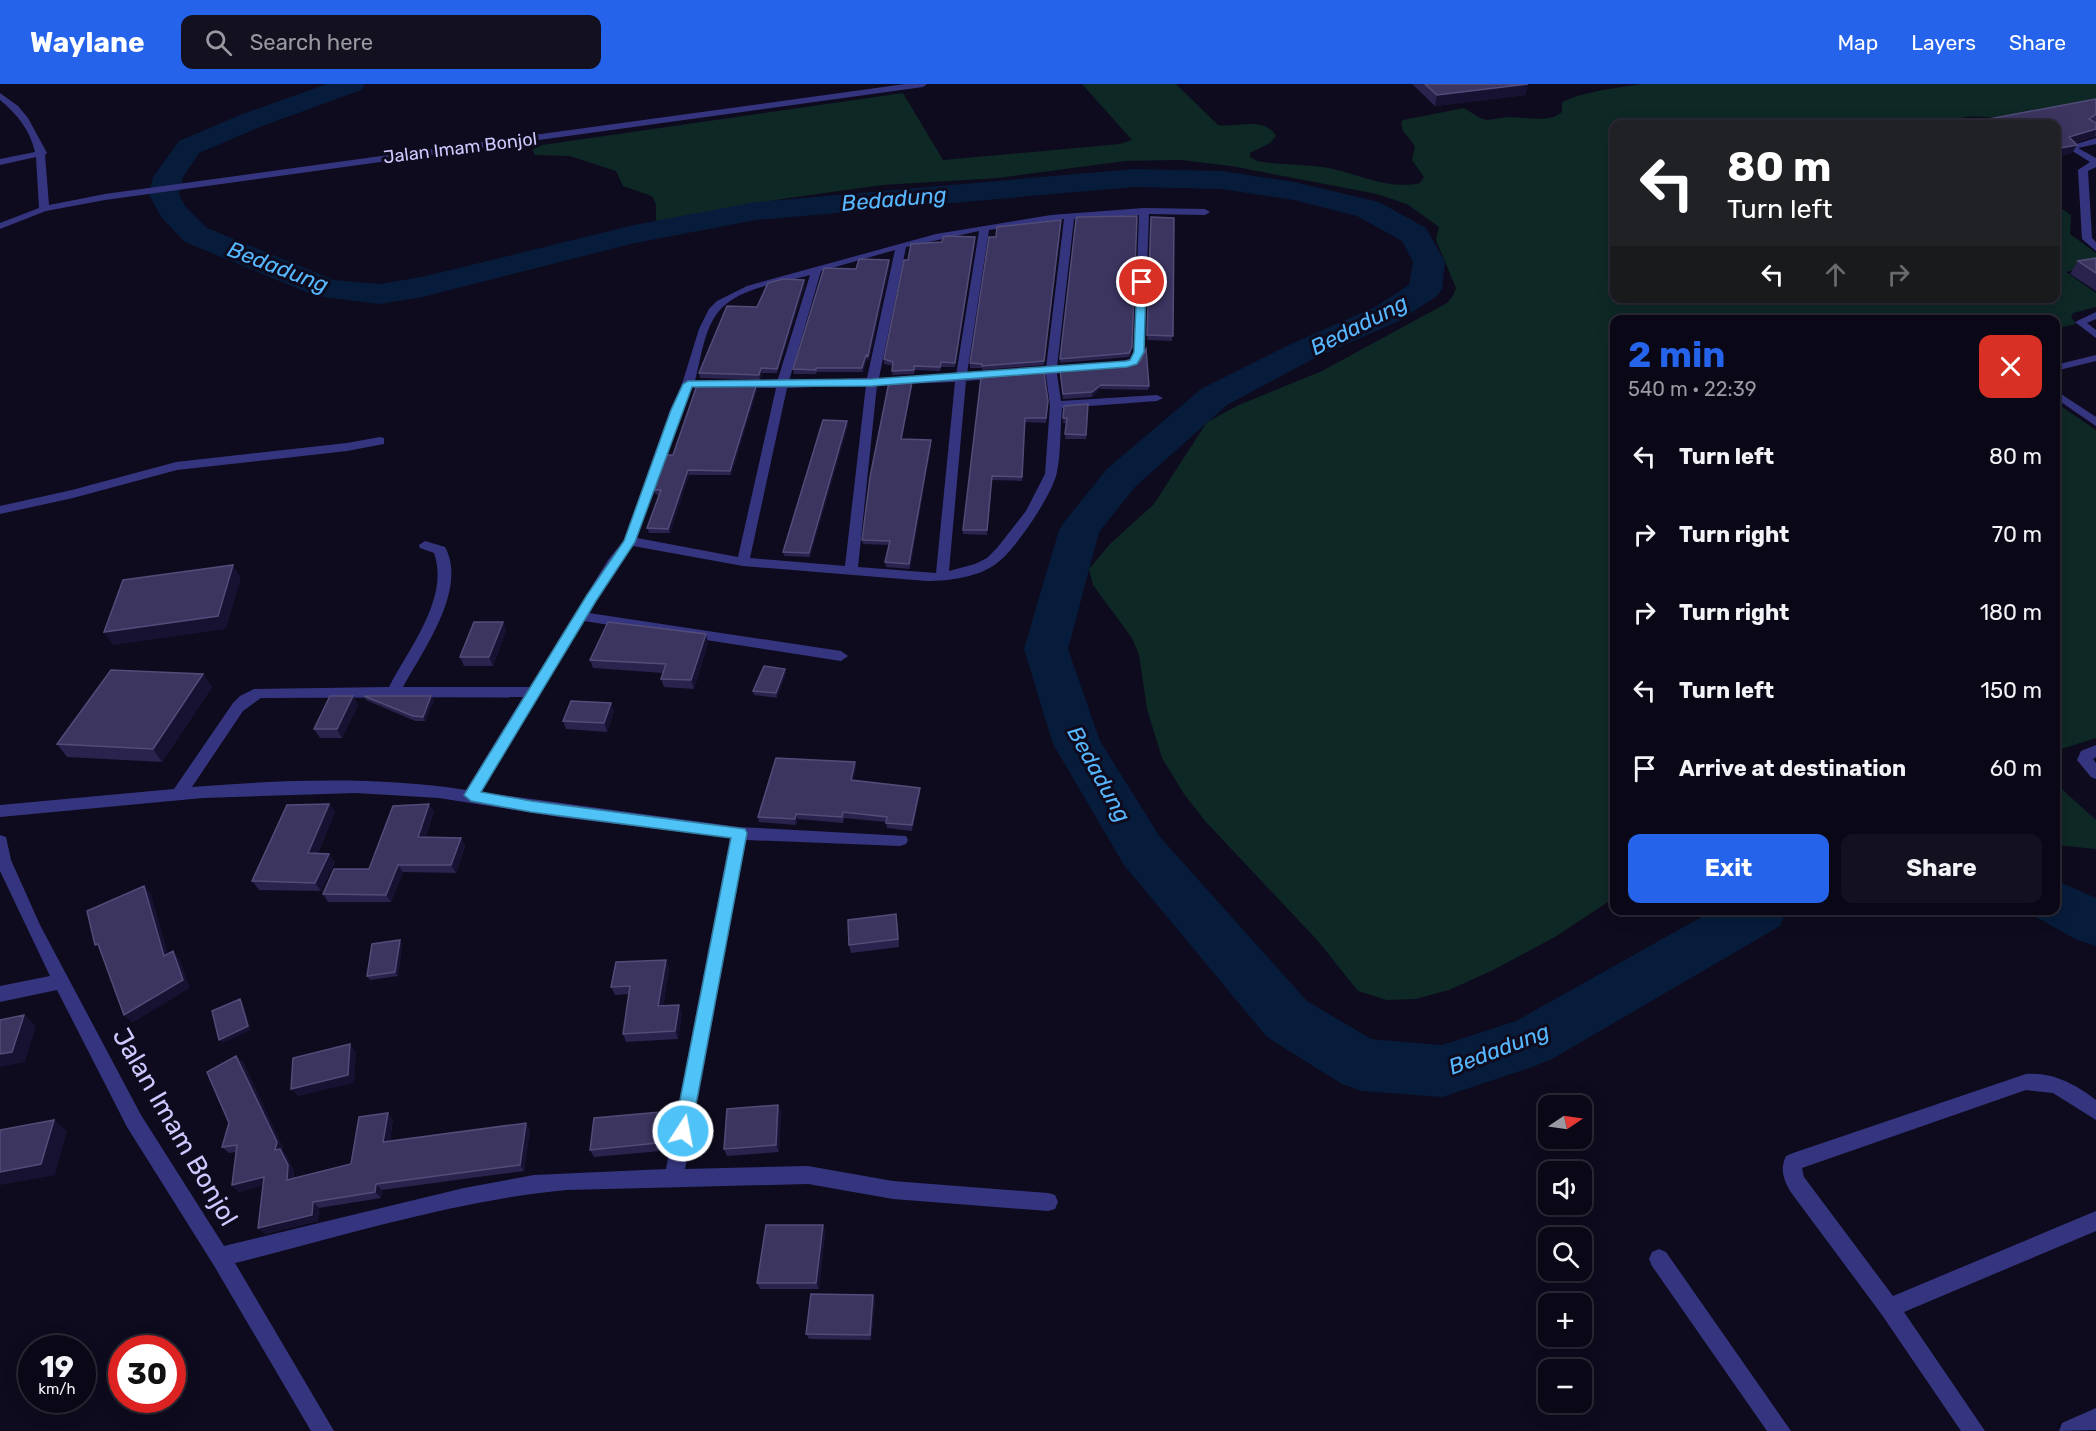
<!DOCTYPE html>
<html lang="en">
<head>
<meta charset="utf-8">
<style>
	:root { --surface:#0a0816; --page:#13111f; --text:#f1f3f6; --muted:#999aa1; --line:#2a2935; --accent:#2563eb }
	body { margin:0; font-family:Rubik,sans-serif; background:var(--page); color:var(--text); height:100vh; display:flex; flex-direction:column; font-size:22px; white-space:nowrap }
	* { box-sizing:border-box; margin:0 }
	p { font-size:20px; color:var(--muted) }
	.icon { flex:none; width:33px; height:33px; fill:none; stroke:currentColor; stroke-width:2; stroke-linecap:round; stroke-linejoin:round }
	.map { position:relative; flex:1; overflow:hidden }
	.details { position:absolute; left:1610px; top:231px; width:450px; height:600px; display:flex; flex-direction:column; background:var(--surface); border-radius:12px; box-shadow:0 3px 15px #0003,0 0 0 2px var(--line) }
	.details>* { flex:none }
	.top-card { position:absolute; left:1610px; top:36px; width:450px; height:183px; border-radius:12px; box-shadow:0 3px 15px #0003,0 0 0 2px var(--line); background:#202124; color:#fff; overflow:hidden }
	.needle { width:39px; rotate:77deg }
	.buttons { position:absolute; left:1538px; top:1011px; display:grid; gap:12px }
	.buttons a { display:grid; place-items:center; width:54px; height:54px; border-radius:12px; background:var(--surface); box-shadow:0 3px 15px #0003,0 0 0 2px var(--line); font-size:30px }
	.speed { position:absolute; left:18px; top:1251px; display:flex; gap:12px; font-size:30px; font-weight:700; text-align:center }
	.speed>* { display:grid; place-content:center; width:78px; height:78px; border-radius:50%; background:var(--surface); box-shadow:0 3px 15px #0003,0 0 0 2px var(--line); line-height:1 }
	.speed small { font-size:15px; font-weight:400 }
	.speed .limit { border:9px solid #d22; background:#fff; color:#111 }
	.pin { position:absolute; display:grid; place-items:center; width:51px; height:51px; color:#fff; margin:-26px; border:3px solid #fff; border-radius:50%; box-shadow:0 2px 6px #0007 }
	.me { position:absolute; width:66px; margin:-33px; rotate:11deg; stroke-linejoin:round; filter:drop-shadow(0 0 4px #0008) }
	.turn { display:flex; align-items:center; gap:21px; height:126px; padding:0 18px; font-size:27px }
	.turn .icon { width:78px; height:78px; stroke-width:2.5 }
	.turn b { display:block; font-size:42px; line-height:51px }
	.lanes { display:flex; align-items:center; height:57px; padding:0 18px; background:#0003; justify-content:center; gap:30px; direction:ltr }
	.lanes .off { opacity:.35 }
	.round { display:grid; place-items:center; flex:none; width:63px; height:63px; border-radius:12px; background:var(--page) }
	.summary { display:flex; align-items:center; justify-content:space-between; height:102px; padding:0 18px }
	h1 { font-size:36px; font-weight:700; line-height:45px; color:var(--accent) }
	.button { display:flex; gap:12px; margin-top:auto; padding:12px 18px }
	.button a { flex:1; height:69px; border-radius:12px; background:var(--accent); color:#fff; font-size:24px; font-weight:700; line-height:69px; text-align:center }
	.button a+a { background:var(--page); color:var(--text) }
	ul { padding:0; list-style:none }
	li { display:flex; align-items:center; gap:18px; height:78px; padding:0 18px }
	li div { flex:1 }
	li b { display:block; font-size:22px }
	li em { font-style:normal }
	header { display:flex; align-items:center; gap:36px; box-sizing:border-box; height:84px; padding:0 30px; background:var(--accent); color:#fff }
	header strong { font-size:28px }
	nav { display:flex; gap:33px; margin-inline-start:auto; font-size:21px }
	.search { width:420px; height:54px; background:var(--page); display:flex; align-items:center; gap:15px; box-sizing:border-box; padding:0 21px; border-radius:12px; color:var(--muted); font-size:22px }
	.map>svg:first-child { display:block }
</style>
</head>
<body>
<header>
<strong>Waylane</strong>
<div class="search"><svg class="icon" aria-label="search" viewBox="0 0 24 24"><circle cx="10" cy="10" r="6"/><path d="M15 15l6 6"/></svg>Search here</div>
<nav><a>Map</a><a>Layers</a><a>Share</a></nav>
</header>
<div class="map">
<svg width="2096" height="1347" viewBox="0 0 2096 1347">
	<rect width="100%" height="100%" fill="#0e0b1e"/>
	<path fill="#0e2826" d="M1082,0H1176L1218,41C1236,44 1264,32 1276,52L1270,59L1250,69V73L1257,77C1278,81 1301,80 1323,83C1355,88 1387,107 1420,99L1424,93L1412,76L1415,62L1403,47L1401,39L1403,36L1464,24L1480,34L1487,36L1509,33L1542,35L1554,33L1562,28V18L1577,12L1602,6L1642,0H2096V16C2065,19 2037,31 2005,34C1988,35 1964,27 1951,40H1614V214H2055V120L2071,131L2070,150L2096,169V180L2066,188L2096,209V223L2073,229L2071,233L2076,240L2055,245V236H1614V817L1608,818L1555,853L1491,887L1449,906L1415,915L1387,916L1358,907L1318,857L1206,738L1184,710L1162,674L1147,625L1139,571L1132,554L1093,501L1089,485L1110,460L1154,420L1207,338L1239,321L1322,287L1447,219L1453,212L1456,204L1436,156L1439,143L1407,120L1377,110L1231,82L1181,76L1125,77L998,94L882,101L782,115L656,138V120L652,112L623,102L616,87L570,72L535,71L532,66L542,61L903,9L943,76L1120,60L1132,56Z
		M2055,318L2096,346V654L2055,667Z
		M2055,699L2096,736V765L2055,761Z"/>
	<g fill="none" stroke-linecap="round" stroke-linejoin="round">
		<path fill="#071c3b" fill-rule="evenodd" d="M327,0H365L361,6L260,43L199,69L183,93L179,110L185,122L207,144L334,196L379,200L422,193L634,141L756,118L1134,85L1222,87L1294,98L1379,118L1426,144L1445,178L1442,205L1437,212L1399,237L1315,274L1227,321L1135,403L1099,448L1068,565L1100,657L1160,753L1307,917L1371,955L1442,961L1516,937L1714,826H1787L1780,842L1552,975L1532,983L1442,1013L1362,1007L1342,1000L1267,953L1124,781L1053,660L1024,565L1059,446L1065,437L1107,385L1201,305L1291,260L1375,223L1409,201L1413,178L1402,157L1357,132L1294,116L1222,105L1134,103L756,136L635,159L422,213L379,220L316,212L185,158L161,133L149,110L153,93L179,57L240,31Z
			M2055,796L2096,814V862L2077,856L2036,833L2033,826H2055Z"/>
		<path fill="#35357f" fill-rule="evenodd" d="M905,0H927L923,3L105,116L46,127L0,145V139L39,124L36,73L0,81V75L35,68C30,46 17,30 0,16V9L18,22L28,34L47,69L45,71L49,121L105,110Z
			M2096,54V60L2078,64L2096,74V83L2088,87L2092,154L2096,158V167L2082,155L2078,86L2090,78L2066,63Z
			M1144,124L1205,125L1210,128L1205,131L1149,130L1144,268L1138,280L1112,285L1106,282L1108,280L1130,275L1134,268L1139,131L1074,135L1057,283L1067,286L1057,290L1061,317L1157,311L1163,314L1157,317L1062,324C1060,345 1061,368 1057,388C1053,410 1015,466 997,479C980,493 948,497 927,497L743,482L633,462L618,482L589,529L841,567L848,572L841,577L584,537L481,708L739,743L906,752L908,756L906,760L900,762L746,756L685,1085L808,1082L893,1097L1048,1109L1055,1111L1058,1118L1055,1125L1048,1127L893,1115L808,1100L567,1106C456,1116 344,1152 235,1179L334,1347H311L213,1180L127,1043L57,906L0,918V902L50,892L0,787V751L6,753L11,776L40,841L141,1031L224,1162L464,1104L534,1091L666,1085L730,754L559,733L439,714L356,709L203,714L0,733V721L174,705L233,619L240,612L254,605L389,603C409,564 450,514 434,469L420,464L419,461L425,457L445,463C468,505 423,566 403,603H530L608,476L624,456L670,326L682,300L699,245L709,225L717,217L747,202L936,150L1051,131ZM1064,135L1046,284L967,290L989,146ZM979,147L956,291L879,294L906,163ZM895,166L867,294L789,297L821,187ZM810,191L777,298L695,297C701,274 704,245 719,227C739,203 782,199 810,191ZM1046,291L1050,321L1045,390L1026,427L997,464L987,474L975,480L949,487L966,297ZM955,298L936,489L858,483L877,301ZM866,301L845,482L750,474L787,304ZM692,303L776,304L738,473L637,454L682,326ZM523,613L466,706C376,692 282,696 192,703L243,627L261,614Z
			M2096,228V235L2087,239L2096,246V254L2075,238Z
			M2096,271V277L2055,287V281Z
			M2055,306L2096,333V342L2055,314Z
			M380,353L384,354V360L347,367L177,386L73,414L0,430V422L72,406L176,378L347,359Z
			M2096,661V673L2093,675L2096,679V695L2091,693L2077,676L2081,667Z
			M2026,990C2053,988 2075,1000 2096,1016V1036L2053,1009L2026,1006L1802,1084L1804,1093L1893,1212L2096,1127V1147L1904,1228L1985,1347H1961L1882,1231L1790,1107C1783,1094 1780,1085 1786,1072L1793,1069Z
			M1659,1165L1666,1168L1791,1347H1767L1652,1182L1649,1175L1652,1168Z
			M2096,1324V1346L2059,1347L2062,1339Z"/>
	</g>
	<path fill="#29234d" d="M1412,0H1528L1525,11L1435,22Z
		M2096,15V52L2074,59L2077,61L2072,69L2055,73V40H1980L1983,36Z
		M1151,133L1174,134L1172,257L1147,256Z
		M1061,140L1044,281L982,286V284H970V279L996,153Z
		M975,157L955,283H941L940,287L915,286L914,290L892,291L893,282L884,280V275L908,176Z
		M2096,174V207L2070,190L2078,177Z
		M889,176L890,180L869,276L867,275L863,288H817L816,290H794L793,285L856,185Z
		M804,196L805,200L777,289H762L760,296L700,294L699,289L757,223Z
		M1132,267L1129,273L1060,279V275Z
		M1060,286L1149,302L1148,306L1100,305L1092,313L1063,315Z
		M1044,288L1048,317L1046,339L1025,338L1022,397L992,396L987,451L963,450V446Z
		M912,298V302L902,355L931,360L910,485L886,483L885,478L889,461L863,460L862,456Z
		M756,302L757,306L731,391H689L670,449H649L647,444L659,411L655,410L654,406L673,371Z
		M1088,320L1086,355H1065L1066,339H1063L1064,322Z
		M848,341L810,473L784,472L783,468Z
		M503,538L506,547L493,582H464L460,573Z
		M706,550L708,559L694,605L664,603L661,595L663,589L593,584L590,576Z
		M786,589L777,614L754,611L753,607Z
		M203,590L212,603L162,678L67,673L57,660Z
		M353,612L358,621L342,654H320L314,645Z
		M364,612H431L434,616L425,637H415L366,616Z
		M611,619L614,627L607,648L566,645L563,637Z
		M855,678L856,684L853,696L920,704V709L912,747L887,744L886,738L844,734L843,739L798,735L796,741L759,738L758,733Z
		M329,720L335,728L318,769L335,778L321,807L259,806L252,797Z
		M429,720L434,728L425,754H461L465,762L456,789L403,788L391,818H328L323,810L369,785Z
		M898,839L899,863L851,869L849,861Z
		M400,856L402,860L398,892L370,896L367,892Z
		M666,876L669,884L663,922L682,929L678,955L626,958L623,950L629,910L615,911L611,903Z
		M236,972L243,978L283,1064L282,1067L286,1071L294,1088V1094L351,1080L393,1035L390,1057L530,1045L524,1087L382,1106L381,1114L319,1124L318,1137L265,1150L258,1144L263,1101L239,1108L232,1101L236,1068L229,1069L222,1063L229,1039Z
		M781,1028L779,1068L727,1072L724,1065Z
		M664,1035L661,1067L594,1073L590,1066Z
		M823,1141L825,1148L819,1205H760L757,1199Z
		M873,1211L875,1217L871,1256L809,1255L806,1250Z"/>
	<path fill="#171232" d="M1528,0L1525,11L1435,22L1437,11Z
		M2096,45L2095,52L2064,62L2069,53Z
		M2077,61L2072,69L2055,73V65Z
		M975,153V157L955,283V279Z
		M889,176L890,180L869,276L868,272Z
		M804,196L805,200L777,289V285Z
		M866,271L867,275L863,288L862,284Z
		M761,284L762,289L760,296L759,291Z
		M912,298V302L901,360V355Z
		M1101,301L1100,305L1092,313V308Z
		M756,302L757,306L731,391L730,387Z
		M847,337L848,341L810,473L809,469Z
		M931,356V360L910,485L909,480Z
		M688,386L689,391L670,449L668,445Z
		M233,481L241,494L226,545L113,561L104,548Z
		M503,538L506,547L493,582L489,573Z
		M706,550L708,559L694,605L691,596Z
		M785,585L786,589L777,614L776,609Z
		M203,590L212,603L162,678L153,665Z
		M353,612L358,621L342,654L337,645Z
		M431,612L434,616L425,637L423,633Z
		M611,619L614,627L607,648L604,639Z
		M855,678L856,684L852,702L851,696Z
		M920,704V709L912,747V741Z
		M329,720L335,728L314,778L308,769Z
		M429,720L434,728L422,761L418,753Z
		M796,730L798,735L796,741L795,735Z
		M461,754L465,762L456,789L451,781Z
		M329,770L335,778L321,807L315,799Z
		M398,781L403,788L391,818L386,811Z
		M144,802L151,810L171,880L164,872Z
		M400,856L402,860L398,892L395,888Z
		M173,867L180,876L190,904L132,939L124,931Z
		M666,876L669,884L662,930L658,922Z
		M240,915L243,919L251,946L223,959L219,956Z
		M679,921L682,929L678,955L675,947Z
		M24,931L36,942L25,978L0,983V970Z
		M350,960L356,968L354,999L298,1012L291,1005Z
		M236,972L243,978L283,1064L282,1067L286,1071L294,1088L293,1102L287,1096Z
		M778,1021L781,1028L779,1068L776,1061Z
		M660,1028L664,1035L661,1067L657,1059Z
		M388,1029L393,1035L389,1064L383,1058Z
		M54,1036L67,1047L55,1091L0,1101V1088Z
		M526,1039L530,1045L524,1087L520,1081Z
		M264,1093L271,1099L239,1108L232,1101Z
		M376,1100L382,1106L381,1114L375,1108Z
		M313,1118L319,1124L318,1137L265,1150L258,1144Z
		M823,1141L825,1148L819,1205L816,1199Z
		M873,1211L875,1217L871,1256L870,1251Z"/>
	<path fill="#3b3560" stroke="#524c79" stroke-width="1.5" d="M1425,0H1528L1437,11Z
		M2096,15V30L2089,35L2096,39V45L2069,53L2077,61L2055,65V40H1991L1983,36Z
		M1137,132L1132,263L1129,269L1060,275L1076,136L1077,133Z
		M1151,133L1174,134L1173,252L1147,251Z
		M1061,136L1044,277L982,282V280L970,279L989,153H996L997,143Z
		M947,152L975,153L955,279L941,278L940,283L914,282V286L892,287L893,278L884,275L904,176H908L911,160L942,158L943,153Z
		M2096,174V189L2078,177Z
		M859,175L889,176L868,272L866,271L862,284H816V286L793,285L824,184L856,185Z
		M783,195L804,196L777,285L761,284L759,291L699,289L727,222L757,223L768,199Z
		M1146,265L1149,302L1101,301L1092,308L1063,310L1060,286L1135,279L1140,277Z
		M1044,288L1048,317L1046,334H1025L1022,393L992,392L987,446H963L981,294Z
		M889,298H912L901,355L931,356L909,480L885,478L890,457L862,456L870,393Z
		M697,301L756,302L730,387L688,386L668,445L647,444L661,406H654L666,371H673Z
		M1088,320L1086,351L1065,350L1067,334H1063L1064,322Z
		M823,336L847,337L809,469L783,468Z
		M233,481L218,532L104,548L123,496Z
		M474,538H503L489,573H460Z
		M608,538L706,550L691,596L661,595L666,580L590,576Z
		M764,582L785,585L776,609L753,607Z
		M111,586L203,590L153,665L57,660Z
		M330,612H353L337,645H314Z
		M364,612H431L423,633L413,632Z
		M571,617L611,619L604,639L563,637Z
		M776,674L855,678L851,696L920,704L912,741L886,739L887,733L843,728L842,733L796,730L795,735L758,733Z
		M329,720L308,769L329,770L315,799L252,797L287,721Z
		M429,720L418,753L461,754L451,781H398L386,811L323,810L334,785H369L393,722Z
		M144,802L164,872L173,867L183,896L124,931L98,860L95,861L87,827Z
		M896,830L898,855L849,861L848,836Z
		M400,856L395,888L367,892L372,860Z
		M666,876L658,922L679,921L675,947L623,950L630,902L611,903L616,878Z
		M240,915L248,942L219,956L212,927Z
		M24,931L12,968L0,970V936Z
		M350,960L348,991L291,1005L293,974Z
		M236,972L277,1058L275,1066L280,1065L288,1081L287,1096L351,1080L359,1033L388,1029L383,1058L526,1039L520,1081L376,1100L375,1108L313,1118L312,1131L258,1144L264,1093L232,1101L237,1061L222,1063L229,1039L207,988Z
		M778,1021L776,1061L724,1065L727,1025Z
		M660,1028L657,1059L590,1066L594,1034Z
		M54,1036L41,1080L0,1088V1046Z
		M766,1141H823L816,1199H757Z
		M811,1210L873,1211L870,1251L806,1250Z"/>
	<path fill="#4fc3f7" stroke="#337fa1" stroke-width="1.5" d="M1142,195L1146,198L1144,268L1137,280L1127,283L872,302L692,303L635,458L596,517L481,708L531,717L745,745L747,749L691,1047L689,1053L683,1055L677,1053L674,1047L731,754L531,728L471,717L464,711L587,511L624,457L671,326L683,300L688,297L872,295L1126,277L1130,276L1134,268L1137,198Z"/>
	<g text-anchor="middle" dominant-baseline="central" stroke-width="6" stroke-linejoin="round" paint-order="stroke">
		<g font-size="18" fill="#cdc9ff" stroke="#0e0b1e">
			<text transform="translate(460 64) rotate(-7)">Jalan Imam Bonjol</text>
		</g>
		<g font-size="22" font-style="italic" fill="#57b8ff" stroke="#0e0b1e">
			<text transform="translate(894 115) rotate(-5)">Bedadung</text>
			<text transform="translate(278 183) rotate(21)">Bedadung</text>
			<text transform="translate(1359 241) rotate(-27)">Bedadung</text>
			<text transform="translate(1099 690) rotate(61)">Bedadung</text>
			<text transform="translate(1499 965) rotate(-21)">Bedadung</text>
		</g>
		<g font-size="26" fill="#cdc9ff" stroke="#0e0b1e">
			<text transform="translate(175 1043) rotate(60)">Jalan Imam Bonjol</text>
		</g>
	</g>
</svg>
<div class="buttons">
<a><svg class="needle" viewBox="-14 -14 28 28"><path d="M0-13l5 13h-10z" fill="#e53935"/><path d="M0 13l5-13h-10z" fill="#999aa1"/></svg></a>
<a><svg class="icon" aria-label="sound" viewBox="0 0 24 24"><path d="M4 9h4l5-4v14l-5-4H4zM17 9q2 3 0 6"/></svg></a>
<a><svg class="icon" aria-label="search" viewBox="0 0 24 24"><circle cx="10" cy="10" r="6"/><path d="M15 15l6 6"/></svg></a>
<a>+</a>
<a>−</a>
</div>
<div class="speed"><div>19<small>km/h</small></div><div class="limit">30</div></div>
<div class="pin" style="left:1142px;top:198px;background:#d93025"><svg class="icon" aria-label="arrive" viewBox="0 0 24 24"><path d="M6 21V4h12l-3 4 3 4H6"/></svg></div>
<svg class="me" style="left:683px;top:1047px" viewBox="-20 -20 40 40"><circle r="17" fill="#4fc3f7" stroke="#fff" stroke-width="3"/><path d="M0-11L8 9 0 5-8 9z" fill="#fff"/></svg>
<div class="top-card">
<div class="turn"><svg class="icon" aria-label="left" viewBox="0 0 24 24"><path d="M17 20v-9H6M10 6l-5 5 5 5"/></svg><div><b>80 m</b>Turn left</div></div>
<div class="lanes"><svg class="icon" aria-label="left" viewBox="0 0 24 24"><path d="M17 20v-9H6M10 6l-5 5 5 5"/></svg><svg class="icon off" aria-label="ahead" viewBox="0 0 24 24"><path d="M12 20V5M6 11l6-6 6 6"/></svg><svg class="icon off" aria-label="right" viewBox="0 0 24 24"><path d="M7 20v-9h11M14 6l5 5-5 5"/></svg></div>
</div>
<section class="details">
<div class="summary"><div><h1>2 min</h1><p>540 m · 22:39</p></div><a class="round" style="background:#d93025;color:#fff"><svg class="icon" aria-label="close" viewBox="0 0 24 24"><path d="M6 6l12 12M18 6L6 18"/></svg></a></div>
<ul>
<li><svg class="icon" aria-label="left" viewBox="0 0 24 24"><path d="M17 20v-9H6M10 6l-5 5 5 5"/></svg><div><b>Turn left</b></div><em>80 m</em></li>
<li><svg class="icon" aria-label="right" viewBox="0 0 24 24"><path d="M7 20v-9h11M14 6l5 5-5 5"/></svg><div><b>Turn right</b></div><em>70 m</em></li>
<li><svg class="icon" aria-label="right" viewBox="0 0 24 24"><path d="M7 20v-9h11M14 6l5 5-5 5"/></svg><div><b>Turn right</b></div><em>180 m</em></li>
<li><svg class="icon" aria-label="left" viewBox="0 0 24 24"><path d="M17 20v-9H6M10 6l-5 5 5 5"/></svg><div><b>Turn left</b></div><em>150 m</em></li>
<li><svg class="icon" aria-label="arrive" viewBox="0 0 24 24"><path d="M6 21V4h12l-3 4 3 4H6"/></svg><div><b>Arrive at destination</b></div><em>60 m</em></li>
</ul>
<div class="button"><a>Exit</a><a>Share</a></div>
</section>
</div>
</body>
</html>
